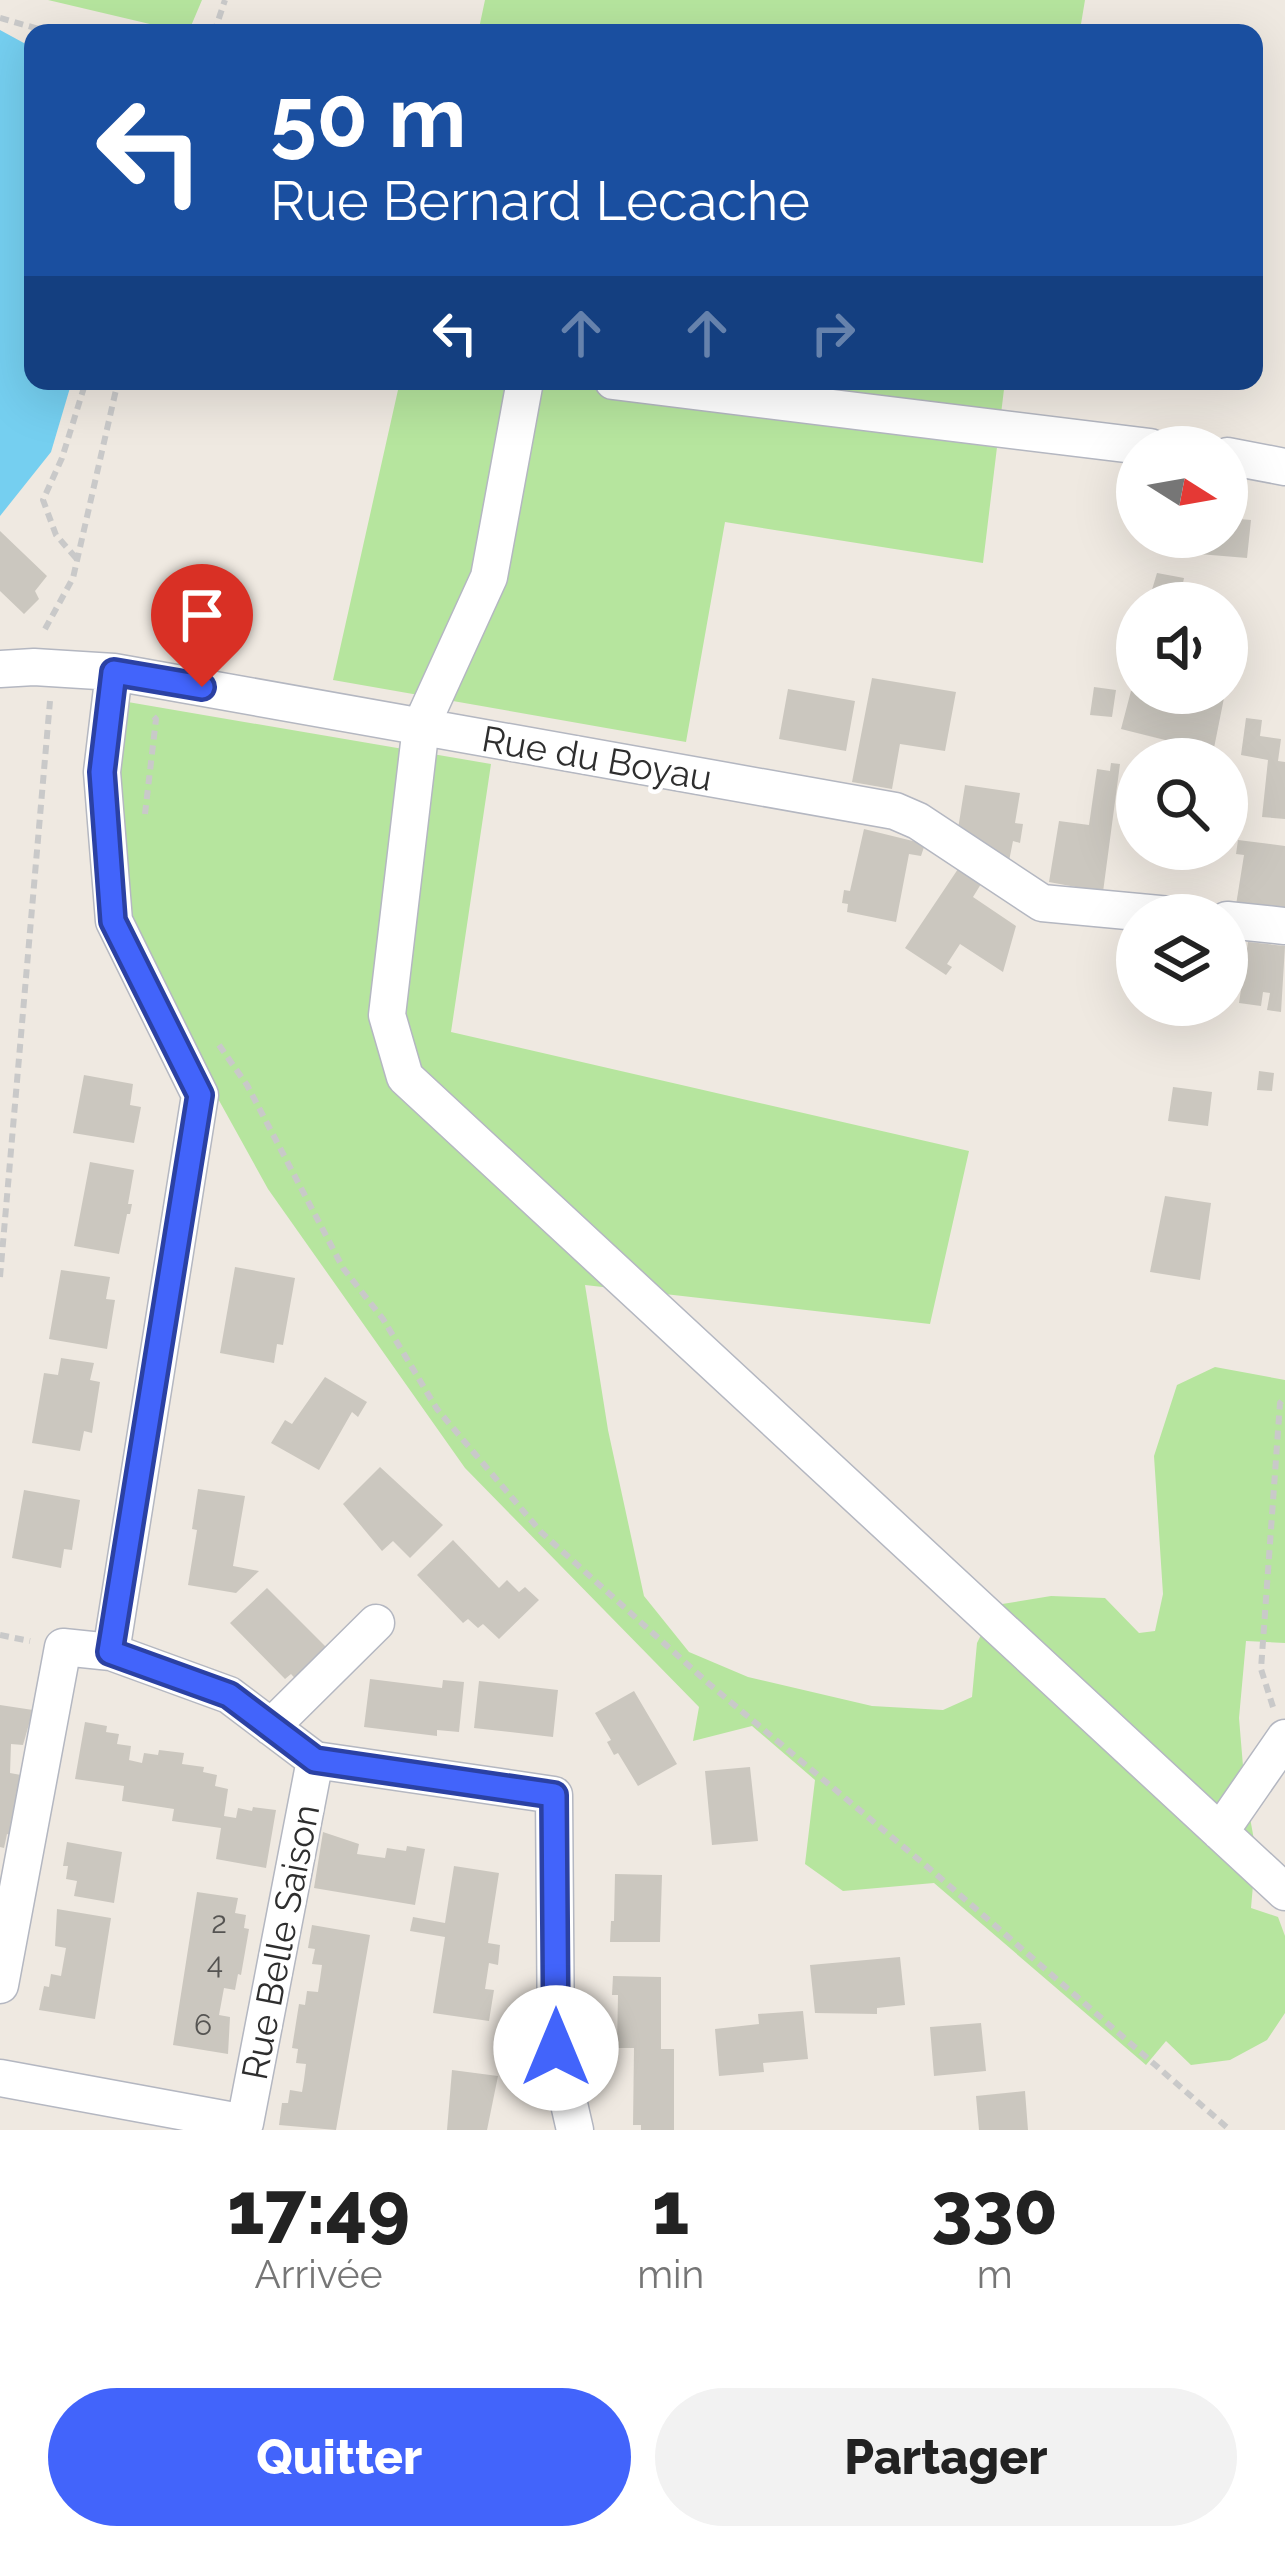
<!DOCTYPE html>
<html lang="fr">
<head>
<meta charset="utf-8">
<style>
	:root { --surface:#fff; --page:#f2f2f2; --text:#222; --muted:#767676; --accent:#4264fb }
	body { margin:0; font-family:Raleway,sans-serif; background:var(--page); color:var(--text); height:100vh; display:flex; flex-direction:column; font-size:45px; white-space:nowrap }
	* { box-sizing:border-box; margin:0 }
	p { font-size:39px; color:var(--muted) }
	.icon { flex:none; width:66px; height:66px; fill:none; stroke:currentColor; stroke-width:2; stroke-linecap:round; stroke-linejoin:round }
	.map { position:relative; height:2130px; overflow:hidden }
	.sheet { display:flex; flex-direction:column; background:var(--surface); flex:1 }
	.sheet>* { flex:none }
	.banner { position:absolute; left:24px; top:24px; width:1239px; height:366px; border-radius:24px; box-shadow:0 12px 48px #0002; background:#1a4fa0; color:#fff; overflow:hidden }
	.needle { width:78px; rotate:101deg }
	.buttons { position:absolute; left:1116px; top:426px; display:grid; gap:24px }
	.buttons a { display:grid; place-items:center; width:132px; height:132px; border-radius:50%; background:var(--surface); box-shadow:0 12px 48px #0002; font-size:60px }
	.pin { position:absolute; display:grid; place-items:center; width:102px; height:102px; color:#fff; margin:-123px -51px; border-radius:50% 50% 50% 0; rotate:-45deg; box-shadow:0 0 12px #0007 }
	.pin .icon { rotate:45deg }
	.me { position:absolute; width:132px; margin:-66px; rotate:0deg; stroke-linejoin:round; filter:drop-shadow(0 0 9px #0008) }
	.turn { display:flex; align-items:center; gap:42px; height:252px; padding:0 48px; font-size:54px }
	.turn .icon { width:156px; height:156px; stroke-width:2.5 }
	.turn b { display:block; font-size:84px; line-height:102px }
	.lanes { display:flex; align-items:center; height:114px; padding:0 48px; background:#0003; justify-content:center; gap:60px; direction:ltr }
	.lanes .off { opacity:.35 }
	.eta { display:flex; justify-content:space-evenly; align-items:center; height:204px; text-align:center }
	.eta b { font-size:72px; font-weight:800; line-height:84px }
	.primary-button { display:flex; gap:24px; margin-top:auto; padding:24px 48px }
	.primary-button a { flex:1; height:138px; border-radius:72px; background:var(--accent); color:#fff; font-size:48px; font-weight:800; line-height:138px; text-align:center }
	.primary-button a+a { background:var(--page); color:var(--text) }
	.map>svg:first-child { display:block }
</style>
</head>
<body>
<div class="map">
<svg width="1285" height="2130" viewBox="0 0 1285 2130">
	<rect width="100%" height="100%" fill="#efe9e1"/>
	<path fill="#b6e59e" d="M48,0H202L188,33Z
		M485,0H1085L1080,30L1076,33H478Z
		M400,381H1005L983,563L725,522L686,742L333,680Z
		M122,701L491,764L451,1032L969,1151L930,1324L585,1285L608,1430L644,1596L689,1652L748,1677L872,1706L943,1710L972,1697L977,1643L996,1605L1051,1596L1105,1598L1139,1633L1155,1631L1163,1594L1154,1456L1177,1385L1215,1367L1285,1380V1643L1246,1641L1239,1718L1245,1790L1256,1851L1251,1908L1278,1917L1285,1936V2013L1267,2040L1230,2060L1191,2065L1166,2041L1146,2065L934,1883L843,1891L805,1864L815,1780L752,1726L693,1741L699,1707L465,1468L268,1189L118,918Z"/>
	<path fill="#75cff0" d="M0,30L33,48V381H72L51,452L0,516Z"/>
	<path fill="#cbc7bf" d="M1227,518L1251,520L1247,558L1187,553L1190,537H1227Z
		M0,531L47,576L35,591L39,599L24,614L0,591Z
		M1157,573L1184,578L1179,603H1148Z
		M872,678L956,692L945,751L900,744L892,789L852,782Z
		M1094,687L1116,690L1112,717L1090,715Z
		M788,689L855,701L846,751L779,739Z
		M1131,691L1180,693L1178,702L1191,705L1194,693H1225L1212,758L1184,750L1185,745L1121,729Z
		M1246,718L1262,720L1260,736L1281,739L1278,761L1285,762V819L1262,817L1268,760L1241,755Z
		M1111,763L1120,764L1103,892L1049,882L1059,821L1089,825L1097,769L1110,771Z
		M965,785L1020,793L1015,823L1023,824L1020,843L1013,841L1008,866L958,829Z
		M864,829L925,844L921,856L909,854L896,922L847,912L848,904L842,903L844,890L850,891Z
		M1238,840L1285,846V909L1236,905L1244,855L1236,854Z
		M958,869L981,884L973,897L1016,926L1003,972L960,944L947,964L952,967L946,975L905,948Z
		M1248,942L1285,946L1281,1012L1267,1010L1270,993L1263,992L1261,1006L1239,1003Z
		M1259,1071L1274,1073L1272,1091L1257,1090Z
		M84,1075L133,1084L130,1105L141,1107L134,1143L73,1133Z
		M1173,1087L1212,1092L1208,1126L1168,1121Z
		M90,1162L134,1170L128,1204H132L130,1214H127L119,1254L74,1246Z
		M1165,1196L1211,1203L1200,1280L1150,1272Z
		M235,1267L295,1278L283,1345L277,1344L274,1363L220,1353Z
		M61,1270L110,1277L106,1299L115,1300L107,1349L49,1339Z
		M61,1358L94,1363L90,1380L100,1382L92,1433L84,1431L80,1451L32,1443L44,1373L58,1375Z
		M325,1377L367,1402L358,1417L352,1412L319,1470L271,1443L285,1420L292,1424Z
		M380,1467L443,1525L410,1558L393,1541L382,1551L343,1504Z
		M198,1489L245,1496L233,1566L259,1571L236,1593L188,1585L197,1530L192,1529Z
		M24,1490L80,1500L72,1550L64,1549L61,1568L12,1558Z
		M453,1540L499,1588L507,1580L519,1592L525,1587L539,1600L499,1639L483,1624L478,1628L468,1619L463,1623L417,1575Z
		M267,1588L334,1655L302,1686L291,1674L285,1679L230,1623Z
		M370,1679L442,1688L443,1680L464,1682L459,1732L437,1730V1736L364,1727Z
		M479,1681L558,1690L553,1737L474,1728Z
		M634,1691L677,1764L638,1786L618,1753L614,1755L607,1742L611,1740L595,1713Z
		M0,1705L33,1710L23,1745L11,1744L10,1773L21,1775L11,1835L7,1834L4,1848L0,1847Z
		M85,1722L107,1726L106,1732L119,1734L117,1744L131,1746L129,1760L142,1763L144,1753L158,1755L159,1750L184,1753L182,1764L204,1767L203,1772L217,1775L215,1786L228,1789L224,1816L236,1818L238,1808L252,1811L253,1807L276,1810L266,1868L216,1859L221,1828L172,1821L174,1809L122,1801L124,1786L75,1779Z
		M750,1767L758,1841L712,1845L705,1771Z
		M323,1832L359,1844L357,1854L385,1858L387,1848L406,1851L407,1846L425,1849L415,1905L314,1888Z
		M67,1842L122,1852L114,1903L74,1896L77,1881L66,1879L68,1866H63Z
		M454,1866L499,1873L488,1943L500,1945L498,1965L489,1963L485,1989L494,1990L489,2021L433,2013L445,1937L410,1931L413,1917L445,1923Z
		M615,1874L662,1875L660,1942H610L611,1921H614Z
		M197,1892L238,1898L235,1913L246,1915L244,1928L249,1929L241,1975L238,1974L235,1990L224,1988L219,2015L230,2017L228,2054L173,2045Z
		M57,1909L111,1918L95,2019L39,2010L44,1986L49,1987L51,1974L61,1976L66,1948L55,1946Z
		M312,1925L370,1935L336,2130L279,2125L282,2103H288L290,2090L302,2092L304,2080L306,2064L296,2063L298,2049L292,2048L299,2004L305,2005L307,1991L318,1992L320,1979L322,1965L312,1964L315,1949L308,1948Z
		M900,1957L905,2005L877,2008V2014L815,2013L810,1965Z
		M613,1976L661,1977V2049H674V2130H641V2125H633L634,2048H617L618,1995H612Z
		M803,2011L808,2059L763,2063L764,2072L719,2076L715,2029L759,2024L758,2014Z
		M981,2023L986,2071L934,2076L930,2027Z
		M452,2070L498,2076L487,2130H447Z
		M1025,2091L1028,2130H979L976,2096Z"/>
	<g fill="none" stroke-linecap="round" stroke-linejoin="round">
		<g stroke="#b4b7c1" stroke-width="39">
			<path id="minor" d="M525,381L489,577L421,726L387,1015L405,1077L1285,1892
				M613,381L1150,447
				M1227,456L1285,467
				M0,669L34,667L114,672L895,811L918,821L1042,903L1170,915
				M114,672L102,772L114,921L200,1095L111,1652L229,1695L315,1760L554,1795L556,2047L575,2130
				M1227,920L1285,926
				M271,1727L376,1623
				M1220,1832L1285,1738
				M0,1985L63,1647L111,1652
				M0,2078L245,2123L315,1760"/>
		</g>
		<path stroke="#c9c9c9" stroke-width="6" stroke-dasharray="9 6" stroke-linecap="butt" d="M0,18L53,33
			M214,33L225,0
			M76,558L56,535L43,500L62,458L86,381
			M45,629L73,578L118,381
			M145,814L156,719L152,715
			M219,1045L247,1085L343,1268L383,1319L437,1409L541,1532L708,1683L937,1875L1230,2130
			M0,1277L50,701
			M0,1635L30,1641
			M1273,1707L1261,1669L1280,1403L1285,1397"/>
		<use href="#minor" stroke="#fff" stroke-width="36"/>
	</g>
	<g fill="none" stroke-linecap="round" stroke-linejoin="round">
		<g stroke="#2b41a3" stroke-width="30">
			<path id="route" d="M202,687L114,672L102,772L113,921L200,1095L110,1652L229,1695L315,1760L554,1795L556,2048"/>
		</g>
		<use href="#route" stroke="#4264fb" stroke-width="21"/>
	</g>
	<g text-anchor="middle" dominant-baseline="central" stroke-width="9" stroke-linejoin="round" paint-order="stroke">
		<g font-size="30" fill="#555452">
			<text x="219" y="1922">2</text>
			<text x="215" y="1963">4</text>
			<text x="203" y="2024">6</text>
		</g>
		<g font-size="36" fill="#2e2e2e" stroke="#fff">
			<text transform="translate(597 758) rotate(10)">Rue du Boyau</text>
			<text transform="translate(280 1942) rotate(-79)">Rue Belle Saison</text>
		</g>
	</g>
</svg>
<div class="buttons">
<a><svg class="needle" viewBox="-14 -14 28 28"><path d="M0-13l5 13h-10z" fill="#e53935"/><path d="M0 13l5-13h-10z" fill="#767676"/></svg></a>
<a><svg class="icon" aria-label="sound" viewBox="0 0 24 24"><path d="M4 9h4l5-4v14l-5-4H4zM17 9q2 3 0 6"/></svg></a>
<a><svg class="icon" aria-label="search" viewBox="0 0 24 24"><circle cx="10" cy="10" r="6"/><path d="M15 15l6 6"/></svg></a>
<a><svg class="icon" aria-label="layers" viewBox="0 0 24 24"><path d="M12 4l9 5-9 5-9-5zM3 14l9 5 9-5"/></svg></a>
</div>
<div class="pin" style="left:202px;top:687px;background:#d93025"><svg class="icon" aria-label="arrive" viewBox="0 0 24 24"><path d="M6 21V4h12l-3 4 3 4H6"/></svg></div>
<svg class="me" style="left:556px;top:2048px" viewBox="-20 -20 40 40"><circle r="19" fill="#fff"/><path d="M0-13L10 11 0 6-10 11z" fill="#4264fb"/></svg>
<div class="banner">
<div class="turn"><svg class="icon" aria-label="left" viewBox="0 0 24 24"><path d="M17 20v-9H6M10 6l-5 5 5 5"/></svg><div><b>50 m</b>Rue Bernard Lecache</div></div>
<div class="lanes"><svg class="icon" aria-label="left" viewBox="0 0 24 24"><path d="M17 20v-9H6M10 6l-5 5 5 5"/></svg><svg class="icon off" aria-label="ahead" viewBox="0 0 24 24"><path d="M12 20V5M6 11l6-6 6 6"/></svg><svg class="icon off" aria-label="ahead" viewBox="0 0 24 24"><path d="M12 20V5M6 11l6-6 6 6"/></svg><svg class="icon off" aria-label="right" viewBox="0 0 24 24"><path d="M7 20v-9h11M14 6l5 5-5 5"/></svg></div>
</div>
</div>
<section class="sheet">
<div class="eta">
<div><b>17:49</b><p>Arrivée</p></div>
<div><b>1</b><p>min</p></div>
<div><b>330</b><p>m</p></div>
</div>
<div class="primary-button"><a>Quitter</a><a>Partager</a></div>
</section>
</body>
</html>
